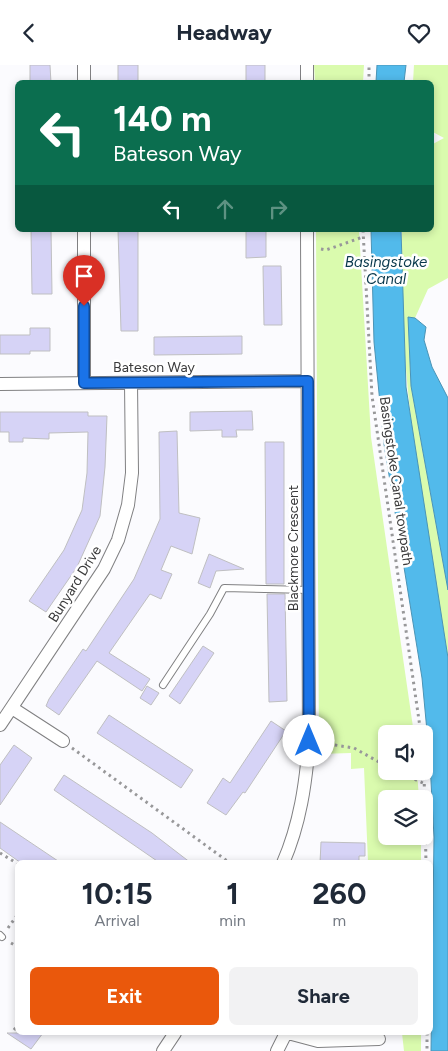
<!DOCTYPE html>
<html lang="en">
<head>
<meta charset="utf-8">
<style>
	:root { --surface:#fff; --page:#f2f2f3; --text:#1f2937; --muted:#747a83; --accent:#ea580c }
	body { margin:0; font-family:Figtree,sans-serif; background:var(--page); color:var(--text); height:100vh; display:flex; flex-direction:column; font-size:19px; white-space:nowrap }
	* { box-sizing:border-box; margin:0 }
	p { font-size:16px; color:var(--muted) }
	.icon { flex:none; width:28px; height:28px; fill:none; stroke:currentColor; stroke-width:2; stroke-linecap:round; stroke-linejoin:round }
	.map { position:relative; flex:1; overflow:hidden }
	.details { position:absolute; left:15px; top:795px; width:418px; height:175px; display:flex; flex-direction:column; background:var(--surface); border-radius:8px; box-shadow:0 2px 8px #0003 }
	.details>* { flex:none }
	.top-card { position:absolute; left:15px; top:15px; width:419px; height:152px; border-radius:8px; box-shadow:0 2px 8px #0003; background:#0b6e4f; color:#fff; overflow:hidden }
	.controls { position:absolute; left:378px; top:660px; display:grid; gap:10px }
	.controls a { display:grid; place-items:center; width:55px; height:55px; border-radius:8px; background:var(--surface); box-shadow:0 2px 8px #0003; font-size:25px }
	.pin { position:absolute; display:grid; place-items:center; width:42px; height:42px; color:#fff; margin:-51px -21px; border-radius:50% 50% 50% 0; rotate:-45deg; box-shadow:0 0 5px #0007 }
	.pin .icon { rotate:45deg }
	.me { position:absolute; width:55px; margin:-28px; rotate:0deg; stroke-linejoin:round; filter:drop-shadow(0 0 4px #0008) }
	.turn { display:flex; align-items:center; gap:18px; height:105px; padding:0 15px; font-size:22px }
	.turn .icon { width:65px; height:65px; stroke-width:2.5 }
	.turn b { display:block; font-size:35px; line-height:42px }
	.lanes { display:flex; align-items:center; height:48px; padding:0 15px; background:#0003; justify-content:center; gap:25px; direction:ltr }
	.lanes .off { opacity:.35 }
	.eta { display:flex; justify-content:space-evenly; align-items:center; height:85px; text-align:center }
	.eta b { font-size:30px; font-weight:700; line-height:35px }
	.button { display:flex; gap:10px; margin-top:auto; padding:10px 15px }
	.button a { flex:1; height:58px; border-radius:8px; background:var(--accent); color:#fff; font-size:20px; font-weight:700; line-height:58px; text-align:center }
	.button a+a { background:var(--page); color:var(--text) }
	header { display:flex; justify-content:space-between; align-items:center; height:65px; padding:0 15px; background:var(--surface); font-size:22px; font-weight:700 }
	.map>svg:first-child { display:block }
</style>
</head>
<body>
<header><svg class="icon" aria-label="back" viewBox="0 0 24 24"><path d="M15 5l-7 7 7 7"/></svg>Headway<svg class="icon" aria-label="heart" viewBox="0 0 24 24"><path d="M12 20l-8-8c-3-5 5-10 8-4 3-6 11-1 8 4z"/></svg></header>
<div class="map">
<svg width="448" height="986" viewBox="0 0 448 986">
	<rect width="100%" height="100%" fill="#fbfbfe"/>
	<path fill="#dafbae" d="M314,0H364L363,17H315Z
		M414,0H448V213L428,224L415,253H408L411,321L448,525V593C424,452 397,309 402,165H431V80L444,73L431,66V18L413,17Z
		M316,165H359L371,372L414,669H386V706H417L419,734H386V771H421V797H368L364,703L351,704V688L319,689Z
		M402,968H421V986H404Z"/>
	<path fill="#52baeb" stroke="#4b94b6" d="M377,0H406L404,17H376Z
		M371,165H401L406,322L448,593V986H431L434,772L430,698L422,613L384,379L374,277Z
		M408,252L415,253L426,262L424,275L432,302L448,333V525L411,321Z"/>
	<path fill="#d6d3f6" stroke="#bfbfc1" d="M30,0H50L51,18H30Z
		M118,0H138V18H118Z
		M246,0H265V18H246Z
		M31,165H51L52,229H32Z
		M118,165H138V266H121Z
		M246,165H266V192L246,193Z
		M263,201H281L282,260H264Z
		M30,263H50V286H30V289H0V270H30Z
		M242,271V289L154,290V272Z
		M252,346L253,365H236L237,372H222V365L190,366V347Z
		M0,347H88V351H107L105,402L100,451L77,502L46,547L29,536L64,485L82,445L87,408L88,367L49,368V374L23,373V377H9V367H0Z
		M177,366L179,448L200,453L192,489L171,481L161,505L172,509L161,534L150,529L109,588L150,614L142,626L97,596L59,650L46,641L49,634L83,584L86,586L134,514L160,454L159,367Z
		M265,377H284V519H266Z
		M209,489L244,504L216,506L210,523L198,518Z
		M267,529H285L287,636L269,637Z
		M203,581L214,588L180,639L169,631Z
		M147,621L159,628L151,640L140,633Z
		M109,650L193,705L181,723L97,668Z
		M271,656L286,666L245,728L243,727L226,750L207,738L223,713L230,718Z
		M14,680L32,693L0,740V700Z
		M64,710L152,768L191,798H160L54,725Z
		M0,757L61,798H21L0,783Z
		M321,777L365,778V791H359V798H320Z
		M7,968H43L31,984Z"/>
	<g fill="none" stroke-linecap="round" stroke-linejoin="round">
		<g stroke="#808082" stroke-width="8">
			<path id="lane" d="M163,620L210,549L224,523L309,525
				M0,870L2,872"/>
		</g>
		<g stroke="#808082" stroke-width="14">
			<path id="street" d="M84,0V18
				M307,18V0
				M84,165V318
				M0,319L307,316
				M12,643L63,676
				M0,660L104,504L118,475L128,440L132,408L131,318
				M283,798C300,759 306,718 309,676L307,165
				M288,968L318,976L379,974
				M163,986L175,968
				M277,986L286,968"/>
		</g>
		<path stroke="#98989a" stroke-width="3" stroke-dasharray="2.5 4" stroke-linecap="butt" d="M369,18V0
			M363,165L372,331L421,669
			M321,184L326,185L363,172
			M322,678L354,683L386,701
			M72,683L230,798
			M397,706L425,719
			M424,706L426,798
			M0,788L18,799
			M8,863L18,849
			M11,878L18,882
			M14,965L18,960
			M427,968V986"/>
		<use href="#lane" stroke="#fff" stroke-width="6"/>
		<use href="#street" stroke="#fff" stroke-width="12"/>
	</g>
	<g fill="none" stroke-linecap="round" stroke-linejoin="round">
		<g stroke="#114b97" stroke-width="12">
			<path id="route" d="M84,241V318L308,316L309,676"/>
		</g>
		<use href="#route" stroke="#1a73e8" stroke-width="9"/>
	</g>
	<g text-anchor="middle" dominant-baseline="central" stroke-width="5" stroke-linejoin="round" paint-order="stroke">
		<g font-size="14" fill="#3a3a3b" stroke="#fff">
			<text x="154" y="302">Bateson Way</text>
			<text transform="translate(396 416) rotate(82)">Basingstoke Canal towpath</text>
			<text transform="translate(293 483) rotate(-90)">Blackmore Crescent</text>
			<text transform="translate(75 519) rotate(-58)">Bunyard Drive</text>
		</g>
		<g font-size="15" font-style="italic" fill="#09384c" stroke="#fff">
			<text x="386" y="197">Basingstoke<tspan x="386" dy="17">Canal</tspan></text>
		</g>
	</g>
</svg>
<div class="controls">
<a><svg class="icon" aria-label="sound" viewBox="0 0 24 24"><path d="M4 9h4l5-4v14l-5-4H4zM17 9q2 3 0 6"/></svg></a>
<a><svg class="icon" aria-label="layers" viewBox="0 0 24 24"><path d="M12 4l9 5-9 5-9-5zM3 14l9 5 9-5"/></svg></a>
</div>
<div class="pin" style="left:84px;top:241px;background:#d93025"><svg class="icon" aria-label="arrive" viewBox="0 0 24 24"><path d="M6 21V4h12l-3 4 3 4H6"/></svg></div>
<svg class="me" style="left:309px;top:676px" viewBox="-20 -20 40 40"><circle r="19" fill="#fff"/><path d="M0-13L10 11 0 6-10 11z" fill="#1a73e8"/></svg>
<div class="top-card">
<div class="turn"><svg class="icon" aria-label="left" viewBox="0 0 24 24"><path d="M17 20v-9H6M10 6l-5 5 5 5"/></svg><div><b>140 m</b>Bateson Way</div></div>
<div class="lanes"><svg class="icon" aria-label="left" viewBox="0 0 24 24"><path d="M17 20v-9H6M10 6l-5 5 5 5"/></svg><svg class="icon off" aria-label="ahead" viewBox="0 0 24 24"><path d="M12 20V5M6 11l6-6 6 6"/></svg><svg class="icon off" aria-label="right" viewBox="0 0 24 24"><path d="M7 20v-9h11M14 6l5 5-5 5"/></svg></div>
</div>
<section class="details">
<div class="eta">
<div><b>10:15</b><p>Arrival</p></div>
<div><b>1</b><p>min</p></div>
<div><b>260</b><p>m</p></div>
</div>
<div class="button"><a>Exit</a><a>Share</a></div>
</section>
</div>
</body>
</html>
